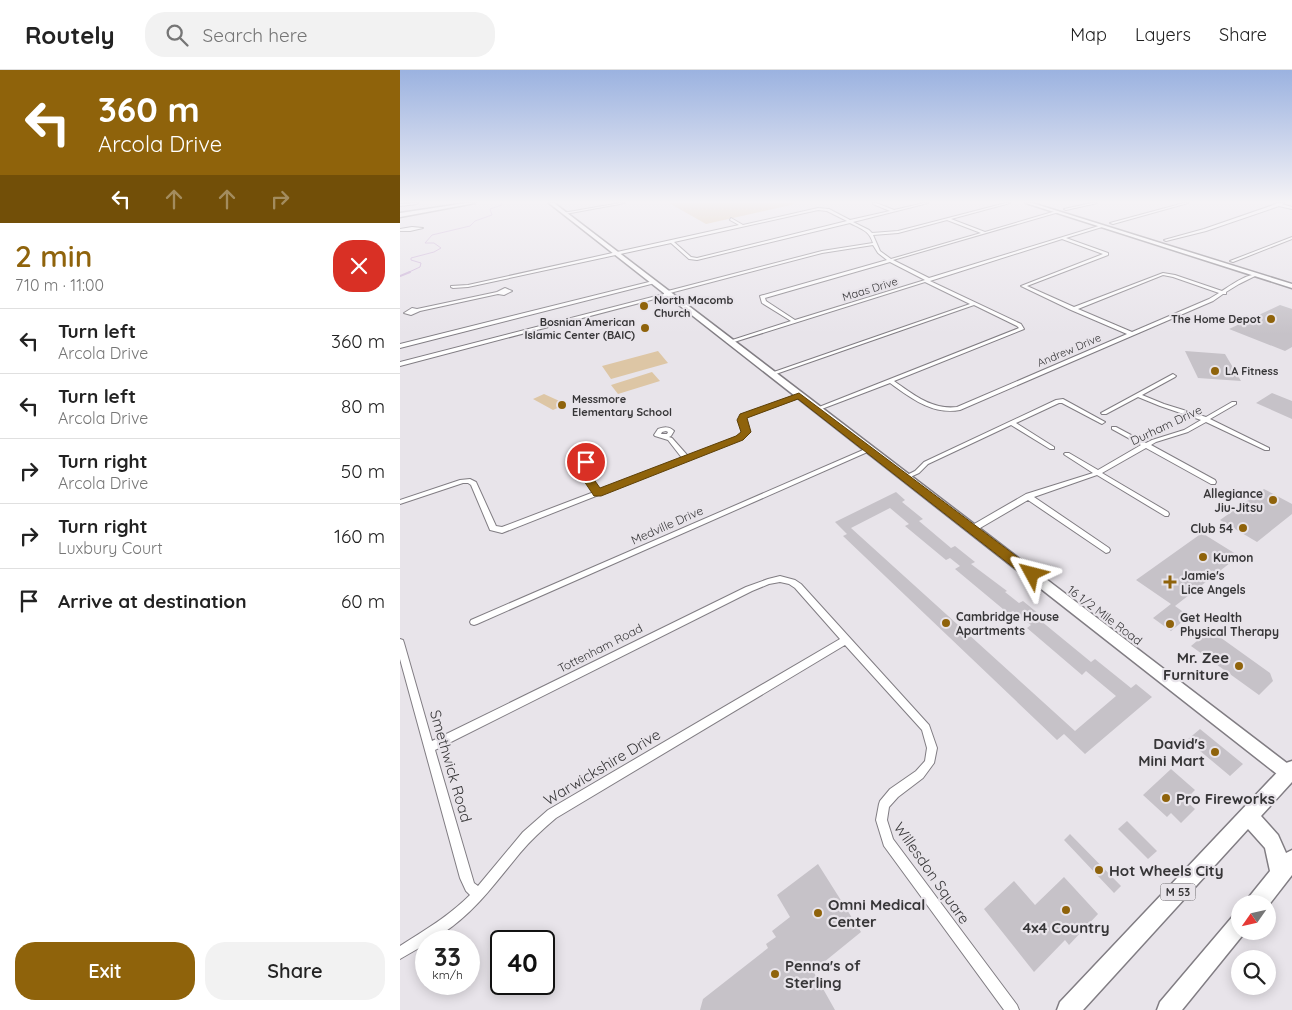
<!DOCTYPE html>
<html lang="en">
<head>
<meta charset="utf-8">
<style>
	:root { --surface:#fff; --page:#f2f2f2; --text:#222; --muted:#767676; --line:#e0e0e0; --accent:#8f630b }
	body { margin:0; font-family:Quicksand,sans-serif; background:var(--page); color:var(--text); height:100vh; display:flex; flex-direction:column; font-size:19px; white-space:nowrap }
	* { box-sizing:border-box; margin:0 }
	p { font-size:16px; color:var(--muted) }
	.icon { flex:none; width:28px; height:28px; fill:none; stroke:currentColor; stroke-width:2; stroke-linecap:round; stroke-linejoin:round }
	.map { position:relative; flex:1; overflow:hidden }
	.drawer { display:flex; flex-direction:column; background:var(--surface); width:400px }
	.drawer>* { flex:none }
	.hud { background:#8f630b; color:#fff; overflow:hidden }
	.needle { width:32px; rotate:236deg }
	.buttons { position:absolute; left:831px; top:825px; display:grid; gap:10px }
	.buttons a { display:grid; place-items:center; width:45px; height:45px; border-radius:50%; background:var(--surface); box-shadow:0 2px 12px #0003; font-size:25px }
	.speed { position:absolute; left:15px; top:860px; display:flex; gap:10px; font-size:25px; font-weight:700; text-align:center }
	.speed>* { display:grid; place-content:center; width:65px; height:65px; border-radius:50%; background:var(--surface); box-shadow:0 2px 12px #0003; line-height:1 }
	.speed small { font-size:12px; font-weight:400 }
	.speed .limit { border:2px solid #111; border-radius:8px; background:#fff; color:#111 }
	.pin { position:absolute; display:grid; place-items:center; width:42px; height:42px; color:#fff; margin:-21px; border:2px solid #fff; border-radius:50%; box-shadow:0 1px 5px #0007 }
	.me { position:absolute; width:55px; margin:-28px; rotate:308deg; stroke-linejoin:round; filter:drop-shadow(0 0 4px #0008) }
	.turn { display:flex; align-items:center; gap:18px; height:105px; padding:0 15px; font-size:22px }
	.turn .icon { width:65px; height:65px; stroke-width:2.5 }
	.turn b { display:block; font-size:35px; line-height:42px }
	.lanes { display:flex; align-items:center; height:48px; padding:0 15px; background:#0003; justify-content:center; gap:25px; direction:ltr }
	.lanes .off { opacity:.35 }
	.round { display:grid; place-items:center; flex:none; width:52px; height:52px; border-radius:20px; background:var(--page) }
	.overview { display:flex; align-items:center; justify-content:space-between; height:85px; padding:0 15px }
	h1 { font-size:30px; font-weight:600; line-height:38px; color:var(--accent) }
	.action { display:flex; gap:10px; margin-top:auto; padding:10px 15px }
	.action a { flex:1; height:58px; border-radius:20px; background:var(--accent); color:#fff; font-size:20px; font-weight:600; line-height:58px; text-align:center }
	.action a+a { background:var(--page); color:var(--text) }
	ul { padding:0; list-style:none }
	li { display:flex; align-items:center; gap:15px; height:65px; padding:0 15px; border-top:1px solid var(--line) }
	li div { flex:1 }
	li b { display:block; font-size:19px }
	li em { font-style:normal }
	header { display:flex; align-items:center; gap:30px; box-sizing:border-box; height:70px; padding:0 25px; background:var(--surface); border-bottom:1px solid var(--line) }
	header strong { font-size:24px }
	nav { display:flex; gap:28px; margin-inline-start:auto; font-size:18px }
	.search { width:350px; height:45px; background:var(--page); display:flex; align-items:center; gap:12px; box-sizing:border-box; padding:0 18px; border-radius:20px; color:var(--muted); font-size:19px }
	main { display:flex; flex:1; min-height:0 }
	.map>svg:first-child { display:block }
</style>
</head>
<body>
<header>
<strong>Routely</strong>
<div class="search"><svg class="icon" aria-label="search" viewBox="0 0 24 24"><circle cx="10" cy="10" r="6"/><path d="M15 15l6 6"/></svg>Search here</div>
<nav><a>Map</a><a>Layers</a><a>Share</a></nav>
</header>
<main>
<section class="drawer">
<div class="hud">
<div class="turn"><svg class="icon" aria-label="left" viewBox="0 0 24 24"><path d="M17 20v-9H6M10 6l-5 5 5 5"/></svg><div><b>360 m</b>Arcola Drive</div></div>
<div class="lanes"><svg class="icon" aria-label="left" viewBox="0 0 24 24"><path d="M17 20v-9H6M10 6l-5 5 5 5"/></svg><svg class="icon off" aria-label="ahead" viewBox="0 0 24 24"><path d="M12 20V5M6 11l6-6 6 6"/></svg><svg class="icon off" aria-label="ahead" viewBox="0 0 24 24"><path d="M12 20V5M6 11l6-6 6 6"/></svg><svg class="icon off" aria-label="right" viewBox="0 0 24 24"><path d="M7 20v-9h11M14 6l5 5-5 5"/></svg></div>
</div>
<div class="overview"><div><h1>2 min</h1><p>710 m · 11:00</p></div><a class="round" style="background:#d93025;color:#fff"><svg class="icon" aria-label="close" viewBox="0 0 24 24"><path d="M6 6l12 12M18 6L6 18"/></svg></a></div>
<ul>
<li><svg class="icon" aria-label="left" viewBox="0 0 24 24"><path d="M17 20v-9H6M10 6l-5 5 5 5"/></svg><div><b>Turn left</b><p>Arcola Drive</p></div><em>360 m</em></li>
<li><svg class="icon" aria-label="left" viewBox="0 0 24 24"><path d="M17 20v-9H6M10 6l-5 5 5 5"/></svg><div><b>Turn left</b><p>Arcola Drive</p></div><em>80 m</em></li>
<li><svg class="icon" aria-label="right" viewBox="0 0 24 24"><path d="M7 20v-9h11M14 6l5 5-5 5"/></svg><div><b>Turn right</b><p>Arcola Drive</p></div><em>50 m</em></li>
<li><svg class="icon" aria-label="right" viewBox="0 0 24 24"><path d="M7 20v-9h11M14 6l5 5-5 5"/></svg><div><b>Turn right</b><p>Luxbury Court</p></div><em>160 m</em></li>
<li><svg class="icon" aria-label="arrive" viewBox="0 0 24 24"><path d="M6 21V4h12l-3 4 3 4H6"/></svg><div><b>Arrive at destination</b></div><em>60 m</em></li>
</ul>
<div class="action"><a>Exit</a><a>Share</a></div>
</section>
<div class="map">
<svg width="892" height="940" viewBox="0 0 892 940">
	<rect width="100%" height="100%" fill="#e8e4ea"/>
	<path fill="#ddc6a5" d="M269,133H392L395,134L306,154Z
		M258,281L268,293L211,309L202,296Z
		M252,302L260,311L218,324L211,315Z
		M144,324L166,334L153,340L133,329Z"/>
	<g fill="none" stroke-linecap="round" stroke-linejoin="round">
		<path stroke="#c8aed5" stroke-width="1" d="M7,203L20,197L21,193L11,190V188L34,182L41,178L34,173H25L32,165L70,156L75,151L92,145L90,139L102,135L101,133"/>
		<path stroke="#c8aed5" stroke-width="2" d="M0,206L10,202"/>
	</g>
	<path fill="#c6c2c8" fill-rule="evenodd" d="M880,235L892,239V277L885,281L829,259Z
		M785,281L825,284L841,311L798,308Z
		M872,323L892,331V349L856,333Z
		M864,419L892,434V444L857,472L820,450Z
		M496,422L505,430L502,432L523,449L519,451L551,478L555,476L575,492L571,494L607,521L605,522L619,533L623,531L645,549L641,551L691,592L695,589L731,618L736,614L752,627L685,684L664,664L657,670L443,466L447,464L435,452ZM490,438L509,454L505,456L546,490L550,488L560,496L555,499L609,544L613,541L631,555L627,558L682,605L686,601L716,626L675,661L451,458Z
		M802,463L839,486L775,536L789,546L771,561L753,548L771,534L736,510Z
		M810,560L870,603L873,611L859,625L791,576Z
		M800,659L843,694L830,706L787,670Z
		M771,699L795,720L785,730L795,739L781,753L771,743L767,747L743,725Z
		M727,751L757,781L748,789L718,759Z
		M670,764L721,816L714,823L664,770Z
		M418,794L461,862L413,901L435,940H300L303,929L368,878L366,874L376,867L372,861L390,847L377,825Z
		M664,807L698,844L669,875L665,870L634,902L584,839L614,811L635,835Z"/>
	<g fill="none" stroke-linecap="round" stroke-linejoin="round">
		<g stroke="#817d83" stroke-width="2">
			<path id="street" d="M18,133L17,134L0,136V134Z
				M220,133H225L165,144L163,143Z
				M473,133H476L494,140L524,133H528L453,152L469,160L472,163L498,161L606,133H610L551,149L585,162L656,141L659,142L493,190L529,208L702,155V157L666,168L708,183V185L627,216L674,237L763,203L775,205L822,221C831,215 848,203 857,205L839,214L826,222V224H823L813,231L560,340C532,345 511,328 490,313L419,340L417,341L414,339L619,258L617,256L574,235L373,305L368,304L570,234L525,212L331,273L326,272L391,251L362,233L360,226L487,190L478,183L473,175L422,183L270,223V225L0,296V292L264,224V222L422,181L473,173C469,160 461,159 450,153L297,190L289,189L271,173L68,217L53,218L51,217V216L68,215L339,155L330,150L331,148L343,155L418,138L429,139L450,150L490,141L473,134ZM418,140L427,141L447,151L297,188L291,187L274,172ZM547,150L581,163L491,189L480,181L473,165L498,163ZM662,169L703,184L621,216L671,240L727,264L557,337C532,340 514,325 494,311L624,259L621,254L530,211ZM490,192L525,210L395,250L366,231L365,228ZM763,205L773,207L819,223L809,229L732,262L678,239Z
				M692,133H697L666,140L664,139Z
				M784,133H788L713,154L710,153Z
				M876,133H884L882,134L892,137V139L879,136L806,161L766,171L764,170L804,159L876,134Z
				M12,157L23,158L10,161H0V159Z
				M892,167V169L833,192L830,191Z
				M253,211H255V213L0,278V274Z
				M105,218L112,221L104,225L98,224L20,241L11,245L4,243L12,238L17,239L97,222Z
				M773,304L776,306L775,307L742,325L764,334L806,347L832,332H836V334L810,349L869,378V380H865L806,352L788,362L756,372L751,375L815,410L816,412L815,414H811L746,378L702,403L768,442L769,444L768,446H765L697,405L634,427L709,478L710,480L709,482L706,483L628,430L575,461H569L568,459L569,457L626,424L693,403L665,385L664,384L665,383H669L698,400L741,375L712,359V357H716L746,373L752,370L784,360L801,350L760,336L738,327L706,344H702L701,343Z
				M399,324L402,326L401,327L346,347L345,350L349,362L341,369L102,463L90,460L71,415L68,413H63L0,434V430L60,410L70,409L76,412L96,456L102,457L194,422L181,403L168,397L167,396L170,391L181,387L189,392L185,397L181,398L185,401L199,420L282,388L268,370L255,366L254,365L258,359C264,357 269,356 274,361L271,366L269,367L272,368L288,386L337,367L343,362L339,350L341,345ZM266,361L268,362L267,364H261L262,362ZM180,391L182,393L181,395H174L175,393Z
				M663,329L705,352L702,354L700,353L662,333H659L616,353L654,377V379H650L611,355L528,394L519,403L506,409L503,407L515,401L524,392L656,330Z
				M470,377L472,378V380L77,554L74,555L71,554L70,552L71,550Z
				M380,506L395,510L401,514L529,655L537,678L534,693L523,708L498,727L489,737L487,750L493,769L617,935L619,940H604L484,776L476,750L479,734L480,731L490,719L516,701L525,691L527,678L522,660L445,575L156,748C143,759 131,770 120,783C96,812 75,842 43,863C38,867 33,871 26,871V874L0,889V876C25,860 49,846 70,825L66,821L60,808L0,589V569L3,570L4,573L32,671L346,517L368,509ZM380,512L389,514L395,518L440,569L148,740L123,762L78,816L74,813L35,680L352,521L369,514Z"/>
		</g>
		<g stroke="#817d83" stroke-width="3">
			<path id="secondary" d="M67,133H75L0,147V143Z
				M149,133H154L892,697V709L888,711L882,708Z"/>
		</g>
		<g stroke="#817d83" stroke-width="3">
			<path id="primary" d="M626,133H632L892,214V218Z
				M892,691V712L861,746L878,765L886,783L892,780V805L868,836V834H846L849,827L870,801L865,778L848,759L683,940H657L660,932L886,693Z
				M840,843V861H846L782,940H757L760,932L833,846Z"/>
		</g>
		<use href="#street" fill="#fff" fill-rule="evenodd"/>
		<use href="#secondary" fill="#fff" fill-rule="evenodd"/>
		<use href="#primary" fill="#fff" fill-rule="evenodd"/>
	</g>
	<linearGradient id="sky" x2="0" y2="1"><stop stop-color="#9bb2e0"/><stop offset="0.5" stop-color="#f5f3f6"/><stop offset="1" stop-color="#f5f3f6" stop-opacity="0"/></linearGradient>
	<rect width="892" height="264" fill="url(#sky)"/>
	<path fill="#8f630b" stroke="#5d4007" d="M399,323L636,501L638,504L636,508H627L398,329L347,348L351,362L343,370L201,426H194L178,402L182,390H189L191,392L188,401L200,418L336,366L341,362L337,350L340,344Z"/>
	<g fill="#8f630b" stroke="#e8e4ea" stroke-width="2">
		<circle cx="244" cy="236" r="5"/>
		<circle cx="871" cy="249" r="5"/>
		<circle cx="245" cy="258" r="5"/>
		<circle cx="815" cy="301" r="5"/>
		<circle cx="162" cy="335" r="5"/>
		<circle cx="873" cy="430" r="5"/>
		<circle cx="843" cy="458" r="5"/>
		<circle cx="803" cy="487" r="5"/>
		<path d="M767.5 504.5h5v5h5v5h-5v5h-5v-5h-5v-5h5z"/>
		<circle cx="546" cy="553" r="5"/>
		<circle cx="770" cy="554" r="5"/>
		<circle cx="839" cy="596" r="5"/>
		<circle cx="815" cy="682" r="5"/>
		<circle cx="766" cy="728" r="5"/>
		<circle cx="699" cy="800" r="5"/>
		<circle cx="666" cy="840" r="5"/>
		<circle cx="418" cy="843" r="5"/>
		<circle cx="375" cy="904" r="5"/>
	</g>
	<g text-anchor="middle" dominant-baseline="central" stroke-width="4.5" stroke-linejoin="round" paint-order="stroke">
		<g font-size="11" fill="#373638" stroke="#e8e4ea">
			<text transform="translate(470 219) rotate(-17)">Maas Drive</text>
			<text transform="translate(669 280) rotate(-23)">Andrew Drive</text>
		</g>
		<g font-size="11" font-weight="bold" fill="#373638" stroke="#e8e4ea" text-anchor="start">
			<text x="254" y="230">North Macomb<tspan x="254" dy="13">Church</tspan></text>
			<text x="861" y="249" text-anchor="end">The Home Depot</text>
			<text x="235" y="252" text-anchor="end">Bosnian American<tspan x="235" dy="13">Islamic Center (BAIC)</tspan></text>
			<text x="825" y="301">LA Fitness</text>
			<text x="172" y="329">Messmore<tspan x="172" dy="13">Elementary School</tspan></text>
		</g>
		<rect fill="#e8e4ea" stroke="#6c6a6d" stroke-width="1" x="760.5" y="813.5" width="35" height="17" rx="4"/>
		<g font-size="11" font-weight="bold" fill="#373638">
			<text x="778" y="822">M 53</text>
		</g>
		<g font-size="12" fill="#373638" stroke="#e8e4ea">
			<text transform="translate(766 355) rotate(-25)">Durham Drive</text>
			<text transform="translate(267 455) rotate(-24)">Medville Drive</text>
			<text transform="translate(705 545) rotate(37)">16 1/2 Mile Road</text>
			<text transform="translate(200 578) rotate(-27)">Tottenham Road</text>
		</g>
		<g font-size="12" font-weight="bold" fill="#373638" stroke="#e8e4ea" text-anchor="start">
			<text x="863" y="423" text-anchor="end">Allegiance<tspan x="863" dy="14">Jiu-Jitsu</tspan></text>
			<text x="833" y="458" text-anchor="end">Club 54</text>
			<text x="813" y="487">Kumon</text>
			<text x="781" y="505">Jamie's<tspan x="781" dy="14">Lice Angels</tspan></text>
			<text x="556" y="546">Cambridge House<tspan x="556" dy="14">Apartments</tspan></text>
			<text x="780" y="547">Get Health<tspan x="780" dy="14">Physical Therapy</tspan></text>
		</g>
		<g font-size="15" font-weight="bold" fill="#373638" stroke="#e8e4ea" text-anchor="start">
			<text x="829" y="587" text-anchor="end">Mr. Zee<tspan x="829" dy="17">Furniture</tspan></text>
			<text x="805" y="673" text-anchor="end">David's<tspan x="805" dy="17">Mini Mart</tspan></text>
			<text x="776" y="728">Pro Fireworks</text>
			<text x="709" y="800">Hot Wheels City</text>
			<text x="428" y="834">Omni Medical<tspan x="428" dy="17">Center</tspan></text>
			<text x="666" y="857" text-anchor="middle">4x4 Country</text>
			<text x="385" y="895">Penna's of<tspan x="385" dy="17">Sterling</tspan></text>
		</g>
		<g font-size="15" fill="#373638" stroke="#e8e4ea">
			<text transform="translate(51 696) rotate(74)">Smethwick Road</text>
			<text transform="translate(202 697) rotate(-31)">Warwickshire Drive</text>
			<text transform="translate(532 803) rotate(55)">Willesdon Square</text>
		</g>
	</g>
</svg>
<div class="buttons">
<a><svg class="needle" viewBox="-14 -14 28 28"><path d="M0-13l5 13h-10z" fill="#e53935"/><path d="M0 13l5-13h-10z" fill="#767676"/></svg></a>
<a><svg class="icon" aria-label="search" viewBox="0 0 24 24"><circle cx="10" cy="10" r="6"/><path d="M15 15l6 6"/></svg></a>
</div>
<div class="speed"><div>33<small>km/h</small></div><div class="limit">40</div></div>
<div class="pin" style="left:186px;top:392px;background:#d93025"><svg class="icon" aria-label="arrive" viewBox="0 0 24 24"><path d="M6 21V4h12l-3 4 3 4H6"/></svg></div>
<svg class="me" style="left:632px;top:504px" viewBox="-20 -20 40 40"><path d="M0-17L14 15 0 8-14 15z" fill="#8f630b" stroke="#fff" stroke-width="4"/></svg>
</div>
</main>
</body>
</html>
